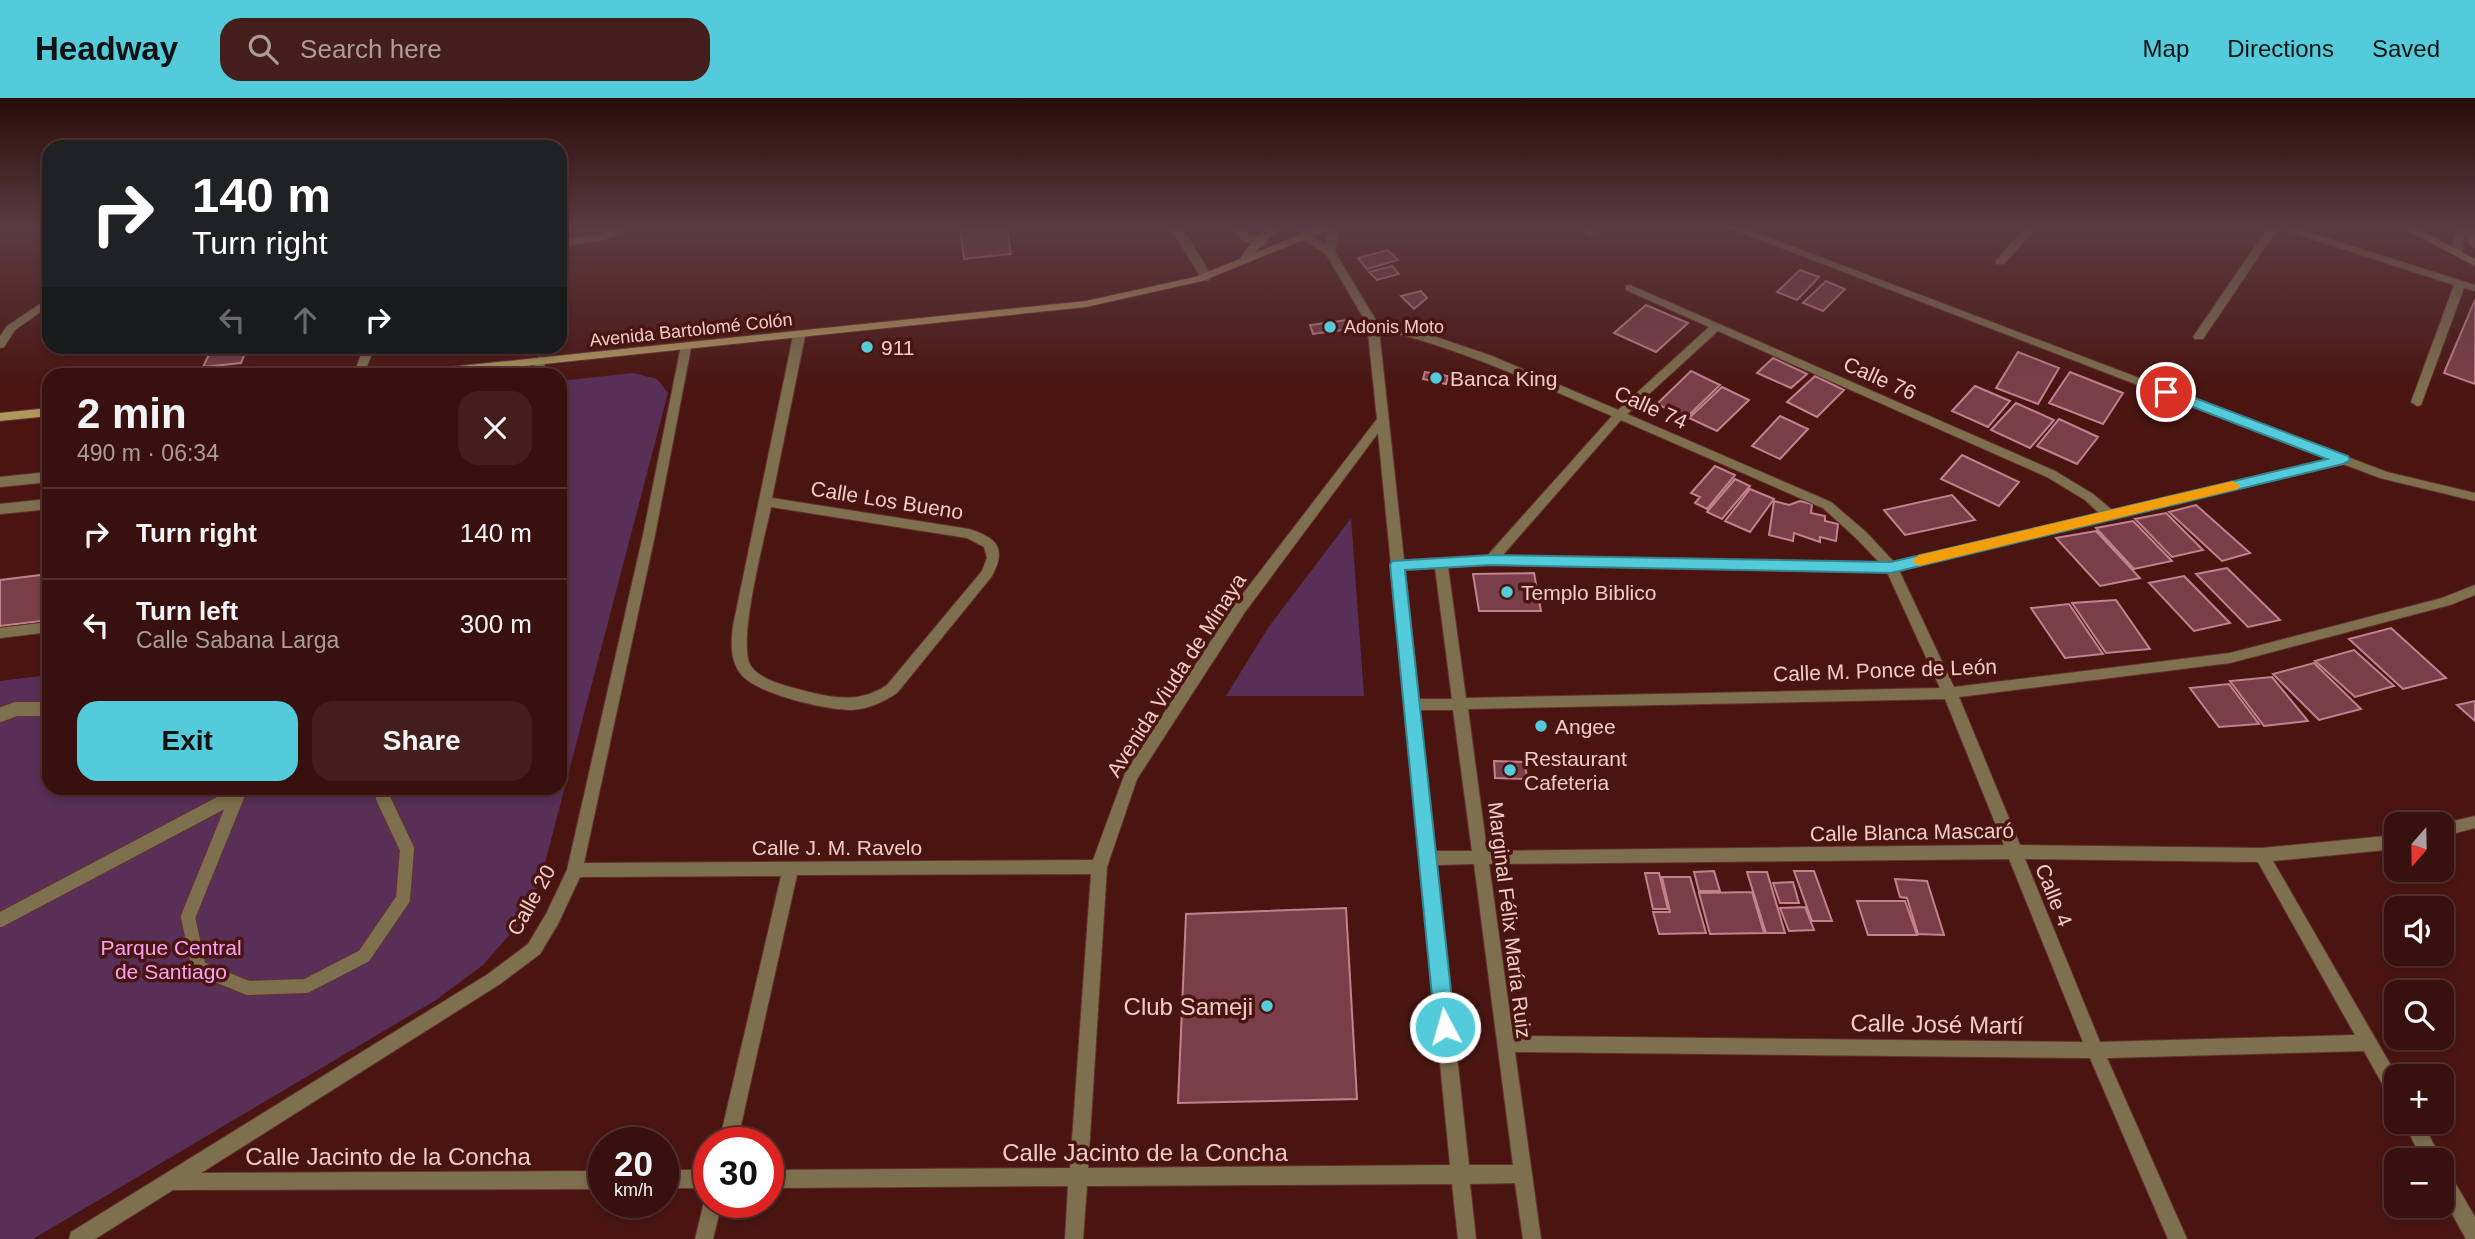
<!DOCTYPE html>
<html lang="en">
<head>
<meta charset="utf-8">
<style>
	:root { --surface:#38100d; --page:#431e1b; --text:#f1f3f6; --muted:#ab9d9d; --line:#52302e; --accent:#53cbdb }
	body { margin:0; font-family:Helvetica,sans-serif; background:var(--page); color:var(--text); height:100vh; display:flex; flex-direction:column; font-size:26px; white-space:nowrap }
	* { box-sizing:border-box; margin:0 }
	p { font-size:23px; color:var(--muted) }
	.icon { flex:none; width:38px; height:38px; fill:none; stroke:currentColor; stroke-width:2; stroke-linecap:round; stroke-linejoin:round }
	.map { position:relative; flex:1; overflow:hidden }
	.side { position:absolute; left:42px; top:270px; width:525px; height:427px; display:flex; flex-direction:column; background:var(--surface); border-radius:21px; box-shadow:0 4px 10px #0003,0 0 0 2px var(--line) }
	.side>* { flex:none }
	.banner { position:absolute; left:42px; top:42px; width:525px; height:214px; border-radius:21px; box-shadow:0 4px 10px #0003,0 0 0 2px var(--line); background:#202124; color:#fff; overflow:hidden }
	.needle { width:46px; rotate:200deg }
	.controls { position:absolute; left:2384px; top:714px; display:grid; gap:14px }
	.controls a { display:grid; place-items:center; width:70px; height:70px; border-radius:14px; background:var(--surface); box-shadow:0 4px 10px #0003,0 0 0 2px var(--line); font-size:35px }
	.speed { position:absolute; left:588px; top:1029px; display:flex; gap:14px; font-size:35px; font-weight:700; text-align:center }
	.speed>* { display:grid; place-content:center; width:91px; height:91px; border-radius:50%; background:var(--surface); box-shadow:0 4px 10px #0003,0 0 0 2px var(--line); line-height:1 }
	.speed small { font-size:18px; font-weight:400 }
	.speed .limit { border:10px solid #d22; background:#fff; color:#111 }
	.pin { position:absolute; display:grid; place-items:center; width:60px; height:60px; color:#fff; margin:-30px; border:4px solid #fff; border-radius:50%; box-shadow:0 2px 7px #0007 }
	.me { position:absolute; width:77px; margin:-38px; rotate:354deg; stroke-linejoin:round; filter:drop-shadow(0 0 5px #0008) }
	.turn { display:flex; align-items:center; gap:24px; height:147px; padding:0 35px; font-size:32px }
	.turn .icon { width:91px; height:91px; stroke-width:2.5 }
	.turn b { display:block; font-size:49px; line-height:60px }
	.lanes { display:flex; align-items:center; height:66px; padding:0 35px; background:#0003; justify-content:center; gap:35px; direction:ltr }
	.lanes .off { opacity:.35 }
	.round { display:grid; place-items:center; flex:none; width:74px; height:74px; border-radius:21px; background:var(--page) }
	.head { display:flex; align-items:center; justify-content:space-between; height:119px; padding:0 35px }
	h1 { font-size:42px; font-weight:700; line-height:52px }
	.cta { display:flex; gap:14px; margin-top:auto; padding:14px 35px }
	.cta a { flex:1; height:80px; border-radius:21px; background:var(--accent); color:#111; font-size:28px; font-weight:700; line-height:80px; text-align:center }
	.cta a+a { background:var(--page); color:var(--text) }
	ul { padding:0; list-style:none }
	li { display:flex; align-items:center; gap:21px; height:91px; padding:0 35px; border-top:2px solid var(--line) }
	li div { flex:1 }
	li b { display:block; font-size:26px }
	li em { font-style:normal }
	header { display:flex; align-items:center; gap:42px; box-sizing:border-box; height:98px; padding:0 35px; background:var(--accent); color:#111 }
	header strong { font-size:33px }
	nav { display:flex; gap:38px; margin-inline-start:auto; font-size:24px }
	.search { width:490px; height:63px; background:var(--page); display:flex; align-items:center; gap:18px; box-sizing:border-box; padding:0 24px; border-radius:21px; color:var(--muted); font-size:26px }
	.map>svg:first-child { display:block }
</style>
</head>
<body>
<header>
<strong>Headway</strong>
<div class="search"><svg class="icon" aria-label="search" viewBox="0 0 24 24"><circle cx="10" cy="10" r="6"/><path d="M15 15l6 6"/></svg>Search here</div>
<nav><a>Map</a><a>Directions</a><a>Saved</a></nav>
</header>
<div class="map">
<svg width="2475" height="1141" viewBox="0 0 2475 1141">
	<rect width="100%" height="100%" fill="#4a1511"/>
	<path fill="#582f57" d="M560,129H616L592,139L560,142Z
		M633,275L657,281L668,295L540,784L519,826L483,867L436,902L33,1141H0V583L49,577V690H560V283Z
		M1351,420L1364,598H1226L1268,530Z"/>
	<path fill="#793e4a" stroke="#c3818d" stroke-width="2" d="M960,129H1007L1011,156L964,161Z
		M1388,152L1398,162L1367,171L1358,160Z
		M1392,168L1399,176L1377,182L1369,174Z
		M1800,172L1819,179L1797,202L1777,194Z
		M1826,183L1845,191L1823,213L1803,205Z
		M1421,193L1427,200L1414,211L1401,198Z
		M2475,202V286L2444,275Z
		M1646,207L1688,225L1656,254L1614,235Z
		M1347,222L1350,231L1313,236L1310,227Z
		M213,248H248L241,265L203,269Z
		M2018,254L2059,270L2038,306L1996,290Z
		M1773,260L1807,276L1791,290L1757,275Z
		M1691,273L1720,287L1686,320L1657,306Z
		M1425,274L1448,278L1446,286L1423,281Z
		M2070,274L2123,295L2103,326L2049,305Z
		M1815,278L1844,292L1817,319L1787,304Z
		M1975,288L2010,303L1988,329L1952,313Z
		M1722,289L1749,302L1717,333L1689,320Z
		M2016,305L2054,322L2030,350L1991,332Z
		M1780,318L1808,331L1780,361L1752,348Z
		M2059,321L2098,339L2077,366L2037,348Z
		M1962,357L2019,384L1999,408L1941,381Z
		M1715,368L1735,377L1707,411L1695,405L1700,399L1691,395Z
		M1735,381L1750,388L1722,421L1707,414Z
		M1750,391L1774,401L1750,434L1725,423Z
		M1952,397L1975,422L1905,437L1884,412Z
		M1774,403L1789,407L1800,403L1812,406L1811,415L1825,418V423L1838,426L1836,443L1820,439V444L1794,435L1793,443L1769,437Z
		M2196,407L2250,455L2222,463L2169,414Z
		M2166,415L2203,452L2172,459L2135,421Z
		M2133,423L2172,463L2134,471L2096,430Z
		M2096,433L2140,480L2100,488L2056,440Z
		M2227,470L2280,522L2248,529L2196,476Z
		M1534,475L1541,513H1479L1473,476Z
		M49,476V522L0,528V482Z
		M2184,478L2230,525L2194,533L2149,485Z
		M2116,502L2150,551L2106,555L2072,505Z
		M2069,506L2103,556L2065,560L2031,510Z
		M2391,530L2446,580L2403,591L2349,541Z
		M2354,552L2394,588L2355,599L2315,563Z
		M2314,565L2361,611L2319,622L2273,576Z
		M2272,579L2308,623L2264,628L2230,583Z
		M2229,586L2259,626L2219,629L2190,590Z
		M2475,603V623L2457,607Z
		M1494,663L1525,664L1527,681L1495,680Z
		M1714,773L1720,793H1699L1694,774Z
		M1794,773H1814L1832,823H1812Z
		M1747,774H1767L1785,835H1766Z
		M1645,775H1659L1668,811H1653Z
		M1662,779H1690L1706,835L1659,836L1653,814H1670Z
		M1895,781L1927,783L1944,837L1918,836L1907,800L1900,799Z
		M1793,784L1799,805H1780L1773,785Z
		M1752,794L1764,835L1710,836L1699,795Z
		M1857,803H1905L1917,837H1868Z
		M1805,809L1814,832L1789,833L1780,810Z
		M1346,810L1357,1001L1178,1005L1186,816Z"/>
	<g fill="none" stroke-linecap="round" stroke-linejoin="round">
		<g stroke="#65322e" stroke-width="12">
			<path id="lane-far1" d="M1176,129L1206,178
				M1236,129L1248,140L1261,144
				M1584,129L1590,132
				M538,276L540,264
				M0,384L49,379
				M0,411L49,406
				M0,535L49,529"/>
		</g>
		<g stroke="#65322e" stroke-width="16">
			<path id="lane" d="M0,617L16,611H49
				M243,690L238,696L188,819L199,870L248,890L306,888L364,858L403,801L407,751L383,700L385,690
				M0,822L238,696"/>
		</g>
		<g stroke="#65322e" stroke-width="2">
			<path id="street" d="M618,129H632L605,142L560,148V142L599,137Z
				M1297,129H1307L1310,137L1326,147L1328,129H1338L1335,154L1377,224L1427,236L1492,258L1618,312L1709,229L1626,192V188L1630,187L2055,373L2093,396L2112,412L2330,361L1727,129H1741L2387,374L2475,395V403L2380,380L2343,366L1899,472L1954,589L2230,555L2442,500L2475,487V497L2450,507L2230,565L1959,599L2020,747L2262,750L2396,737V751L2273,763L2397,978L2396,1002L2390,1000L2364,953L2107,960L2187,1141H2168L2090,960L1515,954L1541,1141H1523L1515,1085L1470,1086L1476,1141H1458L1452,1086L1087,1088L1083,1141H1065L1068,1088L768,1090V1072L1070,1070L1091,776L797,777L737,1045H719L781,778L580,779L558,826L540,856L500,886L201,1075L604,1073V1091L173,1092L95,1141H69L71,1134L488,876L528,846L546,816L567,772L643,437L681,248L685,247L691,250L655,437L584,765L1093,762L1125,675L1235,506L1377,321L1367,226L1326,156L1302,141ZM1379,231C1460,250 1535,285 1612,318L1487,458L1404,462ZM1718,233L2047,379L2085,402L2099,415L1894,464L1866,434L1831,404L1627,316ZM1621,322L1823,410L1856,440L1879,464L1502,458ZM1378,335L1450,1067L1088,1070L1107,769L1137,681L1245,514ZM1491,467L1887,474L1940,590L1466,600L1448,469ZM1435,470L1452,601H1419L1405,471ZM1945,601L2004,747L1487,753L1468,611ZM1420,612H1453L1472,753H1435ZM2009,761L2083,944L1513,938L1489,766ZM2025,761L2258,764L2355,937L2100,944ZM1474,766L1513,1067H1469L1436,767Z
				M2026,129H2037L2004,166H1996V162Z
				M2268,129H2292L2475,187V193L2464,190L2421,307L2417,308L2411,304L2454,187L2278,130L2203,241H2195L2193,239Z
				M2455,129H2474L2475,132V150L2470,147L2465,132L2462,155L2457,158L2452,155Z
				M49,200V208L15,232L4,249L0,250V238L7,228Z
				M799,235L805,238L772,400L969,431C997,440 1007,450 992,478L897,595C884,604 868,611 852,612C826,612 755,596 740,575C730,561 731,545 733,528L793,238ZM771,409L967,440L984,449L987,460L982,473L887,587C862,604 838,601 809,594C791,589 762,584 751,568C736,547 765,438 771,409Z
				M364,248H375L364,276H354Z
				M2475,718V730L2441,739V726Z
				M2403,1024H2422L2442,1062L2441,1064V1062H2423Z
				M2441,1068L2447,1071L2475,1119V1141H2466L2441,1096Z
				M663,1072H709V1090H663Z
				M709,1096V1104H722L713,1141H695L704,1104Z"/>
		</g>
		<g stroke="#65322e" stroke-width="2">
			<path id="secondary" d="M1269,129H1280L1254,155L1321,129H1335L1202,183L1086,209L449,276H414L420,272L1086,203L1195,179L1240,161L1247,150Z
				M2401,129H2414L2475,161V168Z
				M49,310V318L0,323V315Z"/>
		</g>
		<use href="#lane-far1" stroke="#7e704e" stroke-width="10"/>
		<use href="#lane" stroke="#7e704e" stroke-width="14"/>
		<use href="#street" fill="#7e704e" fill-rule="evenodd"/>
		<use href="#secondary" fill="#af985f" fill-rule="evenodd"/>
	</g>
	<linearGradient id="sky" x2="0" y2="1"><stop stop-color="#290c09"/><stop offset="0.45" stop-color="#5a3b43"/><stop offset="1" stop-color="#5a3b43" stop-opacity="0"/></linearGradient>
	<rect width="2475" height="289" fill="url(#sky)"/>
	<path fill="#53cbdb" stroke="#36848e" stroke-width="2" d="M2166,289L2348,358L2350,362L2343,366L1891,475L1491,467L1405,472L1455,929L1452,935L1445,938L1438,935L1435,929L1390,467L1392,463L1491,457L1891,464L2327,361L2162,297V291Z"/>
	<path fill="#f59e0b" d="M2233,383L2240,388L2238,391L1919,468L1912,463L1919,457Z"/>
	<g fill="#53cbdb" stroke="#4a1511" stroke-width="2.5">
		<circle cx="1330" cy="229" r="7"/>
		<circle cx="867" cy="249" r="7"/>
		<circle cx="1436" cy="280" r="7"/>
		<circle cx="1507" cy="494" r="7"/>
		<circle cx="1541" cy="628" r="7"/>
		<circle cx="1510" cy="672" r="7"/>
		<circle cx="1267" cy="908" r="7"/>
	</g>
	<g text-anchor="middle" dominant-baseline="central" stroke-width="7" stroke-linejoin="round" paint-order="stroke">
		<g font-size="18" fill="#f0ccc7" stroke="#4a1511" text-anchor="start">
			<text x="1344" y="229">Adonis Moto</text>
		</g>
		<g font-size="18" fill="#f0ccc7" stroke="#4a1511">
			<text transform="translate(691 232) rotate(-6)">Avenida Bartolomé Colón</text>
		</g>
		<g font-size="21" fill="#f0ccc7" stroke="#4a1511" text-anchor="start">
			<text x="881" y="249">911</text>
			<text x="1450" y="280">Banca King</text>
			<text x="1521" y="494">Templo Biblico</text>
			<text x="1555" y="628">Angee</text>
			<text x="1524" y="660">Restaurant<tspan x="1524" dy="24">Cafeteria</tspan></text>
		</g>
		<g font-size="21" fill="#f0ccc7" stroke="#4a1511">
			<text transform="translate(1880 280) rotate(24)">Calle 76</text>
			<text transform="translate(1651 309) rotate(24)">Calle 74</text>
			<text transform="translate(887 402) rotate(9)">Calle Los Bueno</text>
			<text transform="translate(1885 572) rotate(-2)">Calle M. Ponce de León</text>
			<text transform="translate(1176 577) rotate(-57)">Avenida Viuda de Minaya</text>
			<text transform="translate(1912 734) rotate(-1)">Calle Blanca Mascaró</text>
			<text x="837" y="749">Calle J. M. Ravelo</text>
			<text transform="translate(2054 797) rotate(68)">Calle 4</text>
			<text transform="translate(531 802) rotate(-61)">Calle 20</text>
			<text transform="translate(1510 822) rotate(83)">Marginal Félix María Ruiz</text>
		</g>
		<g font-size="21" fill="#f8a2f5" stroke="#4a1511">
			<text x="171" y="849">Parque Central<tspan x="171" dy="24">de Santiago</tspan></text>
		</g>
		<g font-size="24" fill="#f0ccc7" stroke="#4a1511" text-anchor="end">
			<text x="1253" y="908">Club Sameji</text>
		</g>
		<g font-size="24" fill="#f0ccc7" stroke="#4a1511">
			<text transform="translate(1937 926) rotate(1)">Calle José Martí</text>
			<text x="1145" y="1054">Calle Jacinto de la Concha</text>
			<text x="388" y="1058">Calle Jacinto de la Concha</text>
		</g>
	</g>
</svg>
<div class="controls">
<a><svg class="needle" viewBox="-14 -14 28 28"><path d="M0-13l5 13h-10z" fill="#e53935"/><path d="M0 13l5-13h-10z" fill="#ab9d9d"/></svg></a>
<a><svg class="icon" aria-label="sound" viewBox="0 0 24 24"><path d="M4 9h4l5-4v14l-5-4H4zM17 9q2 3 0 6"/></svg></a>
<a><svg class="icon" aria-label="search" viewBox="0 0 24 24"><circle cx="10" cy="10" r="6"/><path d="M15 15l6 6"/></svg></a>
<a>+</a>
<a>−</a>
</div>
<div class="speed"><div>20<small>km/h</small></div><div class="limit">30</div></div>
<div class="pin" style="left:2166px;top:294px;background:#d93025"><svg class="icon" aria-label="arrive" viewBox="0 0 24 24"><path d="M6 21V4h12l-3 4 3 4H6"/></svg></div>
<svg class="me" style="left:1445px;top:929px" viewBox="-20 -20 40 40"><circle r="17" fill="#53cbdb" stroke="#fff" stroke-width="3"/><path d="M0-11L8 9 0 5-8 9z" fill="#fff"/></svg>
<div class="banner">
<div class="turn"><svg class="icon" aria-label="right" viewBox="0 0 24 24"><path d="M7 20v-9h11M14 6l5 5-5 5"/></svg><div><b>140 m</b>Turn right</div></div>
<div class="lanes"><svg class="icon off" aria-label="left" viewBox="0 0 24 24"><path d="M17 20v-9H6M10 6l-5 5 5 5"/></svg><svg class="icon off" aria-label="ahead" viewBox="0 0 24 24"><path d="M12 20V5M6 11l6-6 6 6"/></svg><svg class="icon" aria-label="right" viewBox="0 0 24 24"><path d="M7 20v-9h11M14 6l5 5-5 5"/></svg></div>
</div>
<section class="side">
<div class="head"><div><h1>2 min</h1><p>490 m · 06:34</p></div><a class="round"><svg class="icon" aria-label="close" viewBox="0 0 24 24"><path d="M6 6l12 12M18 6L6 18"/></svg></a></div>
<ul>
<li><svg class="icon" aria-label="right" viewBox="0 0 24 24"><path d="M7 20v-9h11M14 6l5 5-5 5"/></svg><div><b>Turn right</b></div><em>140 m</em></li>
<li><svg class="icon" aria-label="left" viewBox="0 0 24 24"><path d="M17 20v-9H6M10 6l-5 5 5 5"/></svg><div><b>Turn left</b><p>Calle Sabana Larga</p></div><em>300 m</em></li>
</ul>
<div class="cta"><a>Exit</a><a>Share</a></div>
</section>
</div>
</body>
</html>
